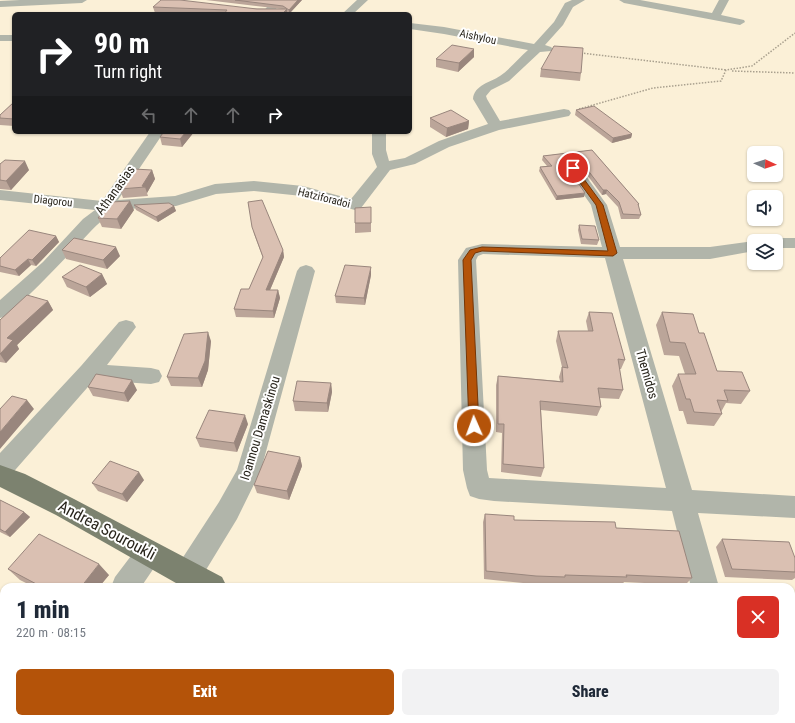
<!DOCTYPE html>
<html lang="en">
<head>
<meta charset="utf-8">
<style>
	:root { --surface:#fff; --page:#f2f2f3; --text:#1f2937; --muted:#747a83; --accent:#b45309 }
	body { margin:0; font-family:"Roboto Condensed",sans-serif; background:var(--page); color:var(--text); height:100vh; display:flex; flex-direction:column; font-size:15px; white-space:nowrap }
	* { box-sizing:border-box; margin:0 }
	p { font-size:13px; color:var(--muted) }
	.icon { flex:none; width:22px; height:22px; fill:none; stroke:currentColor; stroke-width:2; stroke-linecap:round; stroke-linejoin:round }
	.map { position:relative; flex:1; overflow:hidden }
	.details { position:absolute; left:0px; top:583px; width:795px; height:140px; display:flex; flex-direction:column; background:var(--surface); border-radius:12px 12px 0 0; box-shadow:0 1px 3px #0004 }
	.details>* { flex:none }
	.guide { position:absolute; left:12px; top:12px; width:400px; height:122px; border-radius:6px; box-shadow:0 1px 3px #0004; background:#202124; color:#fff; overflow:hidden }
	.needle { width:26px; rotate:93deg }
	.buttons { position:absolute; left:747px; top:146px; display:grid; gap:8px }
	.buttons a { display:grid; place-items:center; width:36px; height:36px; border-radius:6px; background:var(--surface); box-shadow:0 1px 3px #0004; font-size:20px }
	.pin { position:absolute; display:grid; place-items:center; width:34px; height:34px; color:#fff; margin:-17px; border:2px solid #fff; border-radius:50%; box-shadow:0 1px 4px #0007 }
	.me { position:absolute; width:44px; margin:-22px; rotate:358deg; stroke-linejoin:round; filter:drop-shadow(0 0 3px #0008) }
	.turn { display:flex; align-items:center; gap:14px; height:84px; padding:0 16px; font-size:18px }
	.turn .icon { width:52px; height:52px; stroke-width:2.5 }
	.turn b { display:block; font-size:28px; line-height:34px }
	.lanes { display:flex; align-items:center; height:38px; padding:0 16px; background:#0003; justify-content:center; gap:20px; direction:ltr }
	.lanes .off { opacity:.35 }
	.round { display:grid; place-items:center; flex:none; width:42px; height:42px; border-radius:6px; background:var(--page) }
	.summary { display:flex; align-items:center; justify-content:space-between; height:68px; padding:0 16px }
	h1 { font-size:24px; font-weight:800; line-height:30px }
	.action { display:flex; gap:8px; margin-top:auto; padding:8px 16px }
	.action a { flex:1; height:46px; border-radius:6px; background:var(--accent); color:#fff; font-size:16px; font-weight:800; line-height:46px; text-align:center }
	.action a+a { background:var(--page); color:var(--text) }
	.map>svg:first-child { display:block }
</style>
</head>
<body>
<div class="map">
<svg width="795" height="723" viewBox="0 0 795 723">
	<rect width="100%" height="100%" fill="#fbf0d7"/>
	<g fill="none" stroke-linecap="round" stroke-linejoin="round">
		<path fill="#92a695" fill-rule="evenodd" d="M791,649H795V657H791Z
			M456,719H464L462,723H454Z"/>
		<path stroke="#a9a08e" stroke-width="1.5" stroke-dasharray="1.5 1.5" stroke-linecap="butt" d="M581,53L727,70
			M732,71L795,73
			M579,109L653,88L721,81L726,70L752,66L795,33"/>
		<path fill="#b1b5aa" fill-rule="evenodd" d="M20,0H87L82,3L0,7V1Z
			M273,0H283L272,14H261Z
			M357,0H368L353,14H342Z
			M572,0H585L573,7L563,25L545,45L551,47L553,49L551,51L540,52L509,81L491,90L486,96L487,99L500,121L564,109L569,110L571,113L569,116L499,130L449,147L415,164L390,170L361,208L355,210L302,196L254,191L216,194L176,206L111,210C105,219 97,224 90,232C63,261 36,289 7,316L0,318V300L43,262L83,219L95,210L0,200V190L102,201L150,132H164L118,200L175,196L215,184L254,181L303,186L351,199L377,167L372,154V132H386V150L389,161L405,158L439,141L488,124L473,99C474,85 491,82 500,76C510,69 519,58 528,50L444,34L410,29V23L444,27L534,44L554,22L565,3Z
			M619,0H640L712,13L719,0H729L721,15L744,20L745,22L740,25L624,3Z
			M0,35H14V41H0Z
			M573,163L578,165L607,205L620,247H710L754,241H756H754V251L710,259H623L692,490L795,496V518L698,513L719,587H691L672,511L494,501L479,499L470,496L467,488L463,470L458,260L466,248L482,244L602,247L591,205L565,168L568,165ZM483,254L605,258L666,488L489,478L487,470L476,260L478,256Z
			M776,238H795V248H776V241H769Z
			M306,265L312,267L315,271L261,470L237,519L198,583L187,587L178,583L174,574L178,565L219,502L237,470L297,271L300,267Z
			M126,320L133,322L136,327L107,365L151,368L159,370L162,376L159,382L151,384L94,380L9,477L0,480V453L81,366L119,322Z
			M149,540L158,544L162,553L158,562L141,587H111L115,577L140,544Z
			M0,659L4,660V691L0,690Z
			M791,676H795V708H791Z
			M300,719H332L330,723H298Z
			M515,719H548L546,723H513Z"/>
		<path fill="#7c826f" fill-rule="evenodd" d="M0,465L25,474L74,499L222,577L227,587H183L56,515L0,487Z
			M401,719H437L439,723H403Z"/>
	</g>
	<path fill="#bba599" d="M206,0H302L289,14L287,12V14H288H175L155,13L153,7L282,9Z
		M474,57L458,72L436,67V59Z
		M541,69L581,73L580,81L540,77Z
		M14,102V126L0,125V115Z
		M576,110L632,134L631,138L612,143L575,115Z
		M430,118L469,121L468,129L446,137L430,127Z
		M161,132H194L182,147L162,145L160,137L162,135Z
		M592,150L639,204L638,206L641,215L639,219H621L618,207L606,194L602,195L579,164L574,162L567,164L566,166L584,197L556,200L539,171L540,167L547,166L542,160L543,156Z
		M0,164L29,170L11,190L0,189Z
		M152,170L155,179L147,193L148,196L123,198L120,189Z
		M248,202L283,250L284,257L270,290H278L280,298L274,318L236,317L234,309L249,289L263,258L254,234Z
		M134,205L174,206L176,211L158,222L136,210Z
		M371,207V232L355,233V223Z
		M134,210L121,229L102,227L98,218Z
		M579,225L599,240L597,245L581,244L578,230Z
		M56,236L59,242L36,266L31,265L19,276L0,272V258Z
		M62,250L120,256L107,269L66,259Z
		M102,274L107,284L90,297L67,287L62,277Z
		M371,275L365,305L336,303L335,296Z
		M48,301L53,310L17,345L19,349L6,363L0,362V320Z
		M589,312L625,360L621,369H619L623,390L619,399L600,398L601,407L597,416L541,410L544,468L541,477L501,472L502,433L496,432V385L498,376L560,381L559,377L562,367L556,341L558,331H588L586,321Z
		M662,312L699,333L717,371L750,391L741,404L726,403L721,412L722,414L714,426L687,424L683,411H679L672,386L678,374H685L679,356L664,355L656,325Z
		M211,341L208,370L202,387L171,386L167,377Z
		M331,383L332,392L328,412L295,411L293,401Z
		M88,387L137,390L128,402L93,396Z
		M248,424L237,452L200,447L196,438Z
		M300,457L302,466L289,500L257,493L254,485Z
		M144,480L127,502L98,491L92,483Z
		M0,500L24,512L30,517L10,537L0,532Z
		M485,514L514,520L616,528L692,578L685,585L624,582L622,585L562,583L561,585L533,584L484,579L483,522Z
		M722,539L795,558V578L792,580L725,577L716,547Z
		M8,569L109,575L99,587H34L20,580Z
		M0,607L4,609V646L0,644Z"/>
	<path fill="#99867d" d="M298,0H302L289,14V10Z
		M287,9V14L283,13Z
		M474,49V57L458,72L459,63Z
		M469,121L468,129L446,137L447,128Z
		M186,132H194L182,147L180,139Z
		M632,134L631,138L612,143L613,138Z
		M575,157L574,162L567,164L564,169L565,164L568,159Z
		M25,161L29,170L11,190L6,181Z
		M152,170L155,179L147,193L145,187L142,186Z
		M603,190H607L606,194L602,195Z
		M585,193L584,197L556,200L557,196Z
		M130,201L134,210L121,229L117,219Z
		M174,206L176,211L158,222L156,217Z
		M56,236L59,242L36,266L32,260Z
		M116,247L120,256L107,269L103,260Z
		M283,250L284,257L267,297L266,290Z
		M28,259L31,265L19,276L15,270Z
		M371,267V275L365,305L364,298Z
		M102,274L107,284L90,297L86,287Z
		M278,290L280,298L274,318L273,311Z
		M48,301L53,310L17,345L19,349L6,363L0,354L7,338Z
		M208,332L211,341L208,370L202,387L198,378Z
		M132,380L137,390L128,402L124,393Z
		M331,383L332,392L328,412L327,403Z
		M27,400L34,409L0,449V432Z
		M245,415L248,424L237,452L234,443Z
		M300,457L302,466L289,500L287,491Z
		M139,472L144,480L127,502L122,494Z
		M24,512L30,517L10,537L5,532Z
		M99,564L109,575L99,587H81Z
		M4,701V719L1,723H0V706Z"/>
	<path fill="#dac0b2" stroke="#99867d" d="M161,0H180L257,9H287L283,13L288,14H224L227,10L153,7Z
		M235,0H298L289,10L283,6Z
		M452,45L474,49L459,63L436,59Z
		M554,46L583,48L581,73L541,69Z
		M14,102V119L0,118V115Z
		M594,106L632,134L613,138L576,110Z
		M451,110L469,121L447,128L430,118Z
		M162,132H186L180,139L160,137L163,133Z
		M592,150L639,204H638L641,215L623,214L619,202L607,190H603L580,160L575,157L568,159L565,164L585,193L557,196L540,167L552,166L543,156Z
		M5,160L25,161L6,181L0,180V164Z
		M134,169L152,170L142,186L145,187L120,189Z
		M262,200L283,250L266,290H278L273,311L234,309L241,289H249L263,257L252,227L248,202Z
		M130,201L117,219L98,218L110,202Z
		M169,203L174,206L156,217L134,205Z
		M371,207V223H355V208Z
		M579,225L595,226L599,240L582,239Z
		M29,230L56,236L32,260L28,259L15,270L0,266V258Z
		M74,238L116,247L103,260L62,250Z
		M80,265L102,274L86,287L62,277Z
		M345,265L371,267L364,298L335,296Z
		M27,295L48,301L7,338L13,340L0,354V320Z
		M589,312L612,313L625,360L618,359L623,390L598,388L601,407L540,401L544,468L503,464L504,424H498V376L563,382L562,367L568,368L558,331H593Z
		M662,312L693,314L699,333H704L717,371L742,372L750,391L724,390L728,401L717,400L722,414L694,412L690,399H686L678,374H696L685,343L670,342Z
		M208,332L205,361L198,378L167,377L184,334Z
		M96,374L132,380L124,393L88,387Z
		M297,381L331,383L327,403L293,401Z
		M12,396L27,400L0,432V409Z
		M209,410L245,415L234,443L196,438Z
		M268,451L300,457L287,491L254,485Z
		M110,461L139,472L122,494L92,483Z
		M0,500L24,512L5,532L0,529Z
		M485,514L514,516V520L615,522L616,528L679,531L692,578L626,575L627,577L565,575V577L536,576L486,571Z
		M39,534L99,564L81,587H42L8,569Z
		M722,539L789,542L795,558V572L732,569Z
		M0,607L4,609V644L0,642Z
		M0,693L4,695V701L0,706Z
		M212,719H242L250,723H209Z"/>
	<path fill="#b45309" stroke="#753606" d="M570,167H575L603,205L617,253L613,256L482,251L475,253L471,260L479,426L477,429H470L469,426L463,260L470,250L482,247L608,251L596,205L569,168Z"/>
	<g text-anchor="middle" dominant-baseline="central" stroke-width="4" stroke-linejoin="round" paint-order="stroke">
		<g font-size="11" fill="#28241b" stroke="#fff">
			<text transform="translate(478 37) rotate(12)">Aishylou</text>
			<text transform="translate(324 198) rotate(14)">Hatziforadoi</text>
			<text transform="translate(53 201) rotate(6)">Diagorou</text>
		</g>
		<g font-size="13" fill="#28241b" stroke="#fff">
			<text transform="translate(115 190) rotate(-54)">Athanasias</text>
			<text transform="translate(647 374) rotate(74)">Themidos</text>
			<text transform="translate(260 428) rotate(-73)">Ioannou Damaskinou</text>
		</g>
		<g font-size="16" fill="#28241b" stroke="#fff">
			<text transform="translate(107 530) rotate(28)">Andrea Souroukli</text>
		</g>
	</g>
</svg>
<div class="buttons">
<a><svg class="needle" viewBox="-14 -14 28 28"><path d="M0-13l5 13h-10z" fill="#e53935"/><path d="M0 13l5-13h-10z" fill="#747a83"/></svg></a>
<a><svg class="icon" aria-label="sound" viewBox="0 0 24 24"><path d="M4 9h4l5-4v14l-5-4H4zM17 9q2 3 0 6"/></svg></a>
<a><svg class="icon" aria-label="layers" viewBox="0 0 24 24"><path d="M12 4l9 5-9 5-9-5zM3 14l9 5 9-5"/></svg></a>
</div>
<div class="pin" style="left:573px;top:168px;background:#d93025"><svg class="icon" aria-label="arrive" viewBox="0 0 24 24"><path d="M6 21V4h12l-3 4 3 4H6"/></svg></div>
<svg class="me" style="left:474px;top:426px" viewBox="-20 -20 40 40"><circle r="17" fill="#b45309" stroke="#fff" stroke-width="3"/><path d="M0-11L8 9 0 5-8 9z" fill="#fff"/></svg>
<div class="guide">
<div class="turn"><svg class="icon" aria-label="right" viewBox="0 0 24 24"><path d="M7 20v-9h11M14 6l5 5-5 5"/></svg><div><b>90 m</b>Turn right</div></div>
<div class="lanes"><svg class="icon off" aria-label="left" viewBox="0 0 24 24"><path d="M17 20v-9H6M10 6l-5 5 5 5"/></svg><svg class="icon off" aria-label="ahead" viewBox="0 0 24 24"><path d="M12 20V5M6 11l6-6 6 6"/></svg><svg class="icon off" aria-label="ahead" viewBox="0 0 24 24"><path d="M12 20V5M6 11l6-6 6 6"/></svg><svg class="icon" aria-label="right" viewBox="0 0 24 24"><path d="M7 20v-9h11M14 6l5 5-5 5"/></svg></div>
</div>
<section class="details">
<div class="summary"><div><h1>1 min</h1><p>220 m · 08:15</p></div><a class="round" style="background:#d93025;color:#fff"><svg class="icon" aria-label="close" viewBox="0 0 24 24"><path d="M6 6l12 12M18 6L6 18"/></svg></a></div>
<div class="action"><a>Exit</a><a>Share</a></div>
</section>
</div>
</body>
</html>
